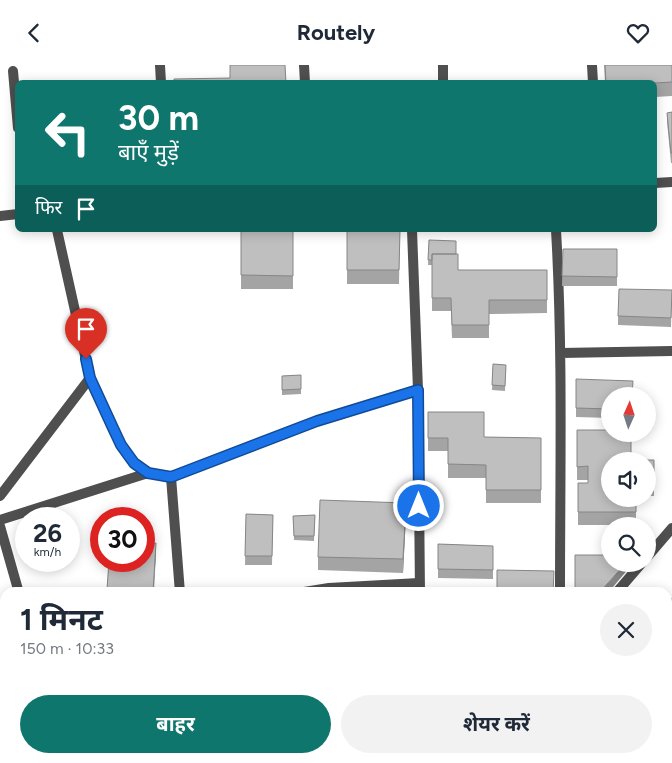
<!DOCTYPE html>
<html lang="hi">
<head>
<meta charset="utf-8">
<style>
	:root { --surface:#fff; --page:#f2f2f3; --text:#1f2937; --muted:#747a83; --accent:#0f766e }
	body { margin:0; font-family:Figtree,"Noto Sans Devanagari",sans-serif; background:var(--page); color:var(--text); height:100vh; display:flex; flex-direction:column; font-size:19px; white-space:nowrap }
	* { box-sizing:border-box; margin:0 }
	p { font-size:16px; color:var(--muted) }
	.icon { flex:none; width:28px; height:28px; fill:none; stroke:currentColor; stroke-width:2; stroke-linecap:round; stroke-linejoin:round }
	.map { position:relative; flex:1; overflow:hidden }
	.panel { position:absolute; left:0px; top:522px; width:672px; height:176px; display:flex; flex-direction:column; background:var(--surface); border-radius:15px 15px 0 0; box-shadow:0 2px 12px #0003 }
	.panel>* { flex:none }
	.banner { position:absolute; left:15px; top:15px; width:642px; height:152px; border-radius:8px; box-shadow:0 2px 12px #0003; background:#0f766e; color:#fff; overflow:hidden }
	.needle { width:32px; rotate:3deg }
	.fabs { position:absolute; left:601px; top:322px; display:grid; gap:10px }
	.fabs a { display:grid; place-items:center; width:55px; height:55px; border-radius:50%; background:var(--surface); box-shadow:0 2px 12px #0003; font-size:25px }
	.speed { position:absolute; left:15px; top:442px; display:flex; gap:10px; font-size:25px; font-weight:700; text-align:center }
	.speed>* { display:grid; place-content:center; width:65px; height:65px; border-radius:50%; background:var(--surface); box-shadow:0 2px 12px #0003; line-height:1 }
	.speed small { font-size:12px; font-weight:400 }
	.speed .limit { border:8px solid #d22; background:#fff; color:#111 }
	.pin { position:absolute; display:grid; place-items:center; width:42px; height:42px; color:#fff; margin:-51px -21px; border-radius:50% 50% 50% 0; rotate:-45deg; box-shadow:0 0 5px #0007 }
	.pin .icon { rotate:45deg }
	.me { position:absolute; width:55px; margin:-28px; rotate:0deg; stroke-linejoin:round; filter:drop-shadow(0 0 4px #0008) }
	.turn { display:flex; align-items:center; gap:18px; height:105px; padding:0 20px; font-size:22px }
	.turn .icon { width:65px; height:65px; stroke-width:2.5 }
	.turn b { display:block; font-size:35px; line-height:42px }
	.then { display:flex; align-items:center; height:48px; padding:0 20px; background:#0003; gap:10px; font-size:19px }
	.round { display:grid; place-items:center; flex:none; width:52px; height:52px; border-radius:26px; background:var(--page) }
	.summary { display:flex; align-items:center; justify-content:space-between; height:85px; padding:0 20px }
	h1 { font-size:30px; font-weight:700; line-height:38px }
	.primary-button { display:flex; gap:10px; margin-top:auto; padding:10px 20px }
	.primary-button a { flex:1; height:58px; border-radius:30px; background:var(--accent); color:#fff; font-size:20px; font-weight:700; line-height:58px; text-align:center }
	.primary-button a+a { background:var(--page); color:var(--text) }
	header { display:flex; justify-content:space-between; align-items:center; height:65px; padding:0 20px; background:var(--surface); font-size:22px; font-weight:700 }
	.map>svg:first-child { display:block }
</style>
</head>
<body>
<header><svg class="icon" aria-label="back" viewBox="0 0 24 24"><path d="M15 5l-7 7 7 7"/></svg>Routely<svg class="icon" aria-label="heart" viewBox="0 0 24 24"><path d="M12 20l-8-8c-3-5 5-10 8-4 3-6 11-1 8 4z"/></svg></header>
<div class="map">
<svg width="672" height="698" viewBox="0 0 672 698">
	<rect width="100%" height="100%" fill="#fff"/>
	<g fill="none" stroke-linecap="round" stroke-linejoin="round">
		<path stroke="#4f4f4f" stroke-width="10" d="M160,0L161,18
			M304,0L305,18
			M443,0V18
			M592,0L593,18
			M13,6L18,63
			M655,118L672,117
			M0,151L18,149
			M57,165L90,313L121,380L134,398L148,408L171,412
			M412,165L418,325L420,528
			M556,165C563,286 560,407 560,528
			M561,288L672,286
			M0,431L90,313
			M0,455L148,408
			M0,461L19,528
			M648,491L672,463
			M180,528L171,412L317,356L418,325
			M298,528L329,523L419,518
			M616,528L641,499
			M424,694L425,698
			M20,698V694
			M178,698V694
			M465,698L469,694"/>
	</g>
	<path fill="#a4a4a4" d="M604,0H672V31L655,32V18H605Z
		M672,47V98H671L667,57V48Z
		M241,165H293V224H241Z
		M347,165H400L399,219H347Z
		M429,175L456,189L458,205H547V248L489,249V273H452L451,246H432V200H428Z
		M563,184H617V221H562Z
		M672,225L671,262L618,260V251Z
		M493,299L506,300L505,326L492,325Z
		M301,310V329L282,330V311Z
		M576,314L610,331V353L576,352Z
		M428,347L484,372L541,373V438H486V413H448V386H428Z
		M577,365L631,395H654V431H648V396H610L636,434V460H578V418H588V415H577Z
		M246,449L273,450L272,500H245Z
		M315,450L314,476L294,475L293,451Z
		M406,451L403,508L318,505V492Z
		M438,479L493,481V514L438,513Z
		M156,488L154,528H107L109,496Z
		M672,533V570L668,567V540Z
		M114,694H173V698H114Z"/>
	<path fill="#868686" d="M406,438V451L403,508V494Z
		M156,478V488L153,528Z
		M625,499H629V503L608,528H599Z"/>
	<path fill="#bfbfbf" stroke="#868686" d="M230,0H285L286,18H174V14L230,13Z
		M605,0H672V17L655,18H606Z
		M672,47V88H671L667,48Z
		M241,165H293V211L241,210Z
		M347,165H400L399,205H347Z
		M429,175L456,176V189H432V195H428Z
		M563,184H617V212L562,211Z
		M432,189H458V205H547V235H489V260H452L451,233H432Z
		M619,224L672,225L671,253L618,251Z
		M493,299L506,300L505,321L492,320Z
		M301,310V324L282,325V311Z
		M576,314L633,316L632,331H610V344L576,343Z
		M428,347H484V372L541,373V425H486V400L448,399V373H428Z
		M577,365H610V369H631V395H654V418H648V396H610V434H636V447H578V418H588V401L577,402Z
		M320,435L406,438L403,494L318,492Z
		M246,449L273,450L272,491H245Z
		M315,450L314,471H294L293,451Z
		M144,478H156L153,527L107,524L109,496H144Z
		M438,479L493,481V505L438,504Z
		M575,490H610V499H625L599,528H575Z
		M497,505L554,506L553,528H497Z
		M672,533V561L668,558V540Z
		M202,694H228V698H201Z
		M231,694H258V698H231Z
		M334,694H356V698H334Z
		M362,694H418V698H362Z"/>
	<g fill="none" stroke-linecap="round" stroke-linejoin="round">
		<g stroke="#114b97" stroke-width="12">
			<path id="route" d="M86,294L90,313L113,363L121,380L134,398L148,408L171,412L317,356L418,325L419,441"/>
		</g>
		<use href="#route" stroke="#1a73e8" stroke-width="9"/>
	</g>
</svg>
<div class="fabs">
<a><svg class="needle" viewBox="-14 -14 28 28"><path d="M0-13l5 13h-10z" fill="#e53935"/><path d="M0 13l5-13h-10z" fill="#747a83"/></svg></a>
<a><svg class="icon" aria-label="sound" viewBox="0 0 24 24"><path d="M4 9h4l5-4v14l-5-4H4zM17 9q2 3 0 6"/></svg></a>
<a><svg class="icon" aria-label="search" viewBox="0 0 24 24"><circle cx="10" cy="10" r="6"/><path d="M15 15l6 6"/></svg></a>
</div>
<div class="speed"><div>26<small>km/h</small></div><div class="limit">30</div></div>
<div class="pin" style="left:86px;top:294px;background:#d93025"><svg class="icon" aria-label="arrive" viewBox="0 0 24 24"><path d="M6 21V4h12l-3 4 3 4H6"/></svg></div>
<svg class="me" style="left:419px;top:441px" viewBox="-20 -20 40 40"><circle r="17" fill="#1a73e8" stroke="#fff" stroke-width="3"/><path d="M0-11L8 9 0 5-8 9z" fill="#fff"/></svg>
<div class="banner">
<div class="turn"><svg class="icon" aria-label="left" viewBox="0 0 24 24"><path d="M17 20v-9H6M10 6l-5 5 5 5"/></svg><div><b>30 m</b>बाएँ मुड़ें</div></div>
<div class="then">फिर<svg class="icon" aria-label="arrive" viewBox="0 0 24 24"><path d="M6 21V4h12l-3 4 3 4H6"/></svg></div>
</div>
<section class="panel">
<div class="summary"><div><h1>1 मिनट</h1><p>150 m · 10:33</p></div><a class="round"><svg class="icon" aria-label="close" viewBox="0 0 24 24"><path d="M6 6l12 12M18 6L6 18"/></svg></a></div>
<div class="primary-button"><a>बाहर</a><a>शेयर करें</a></div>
</section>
</div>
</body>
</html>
